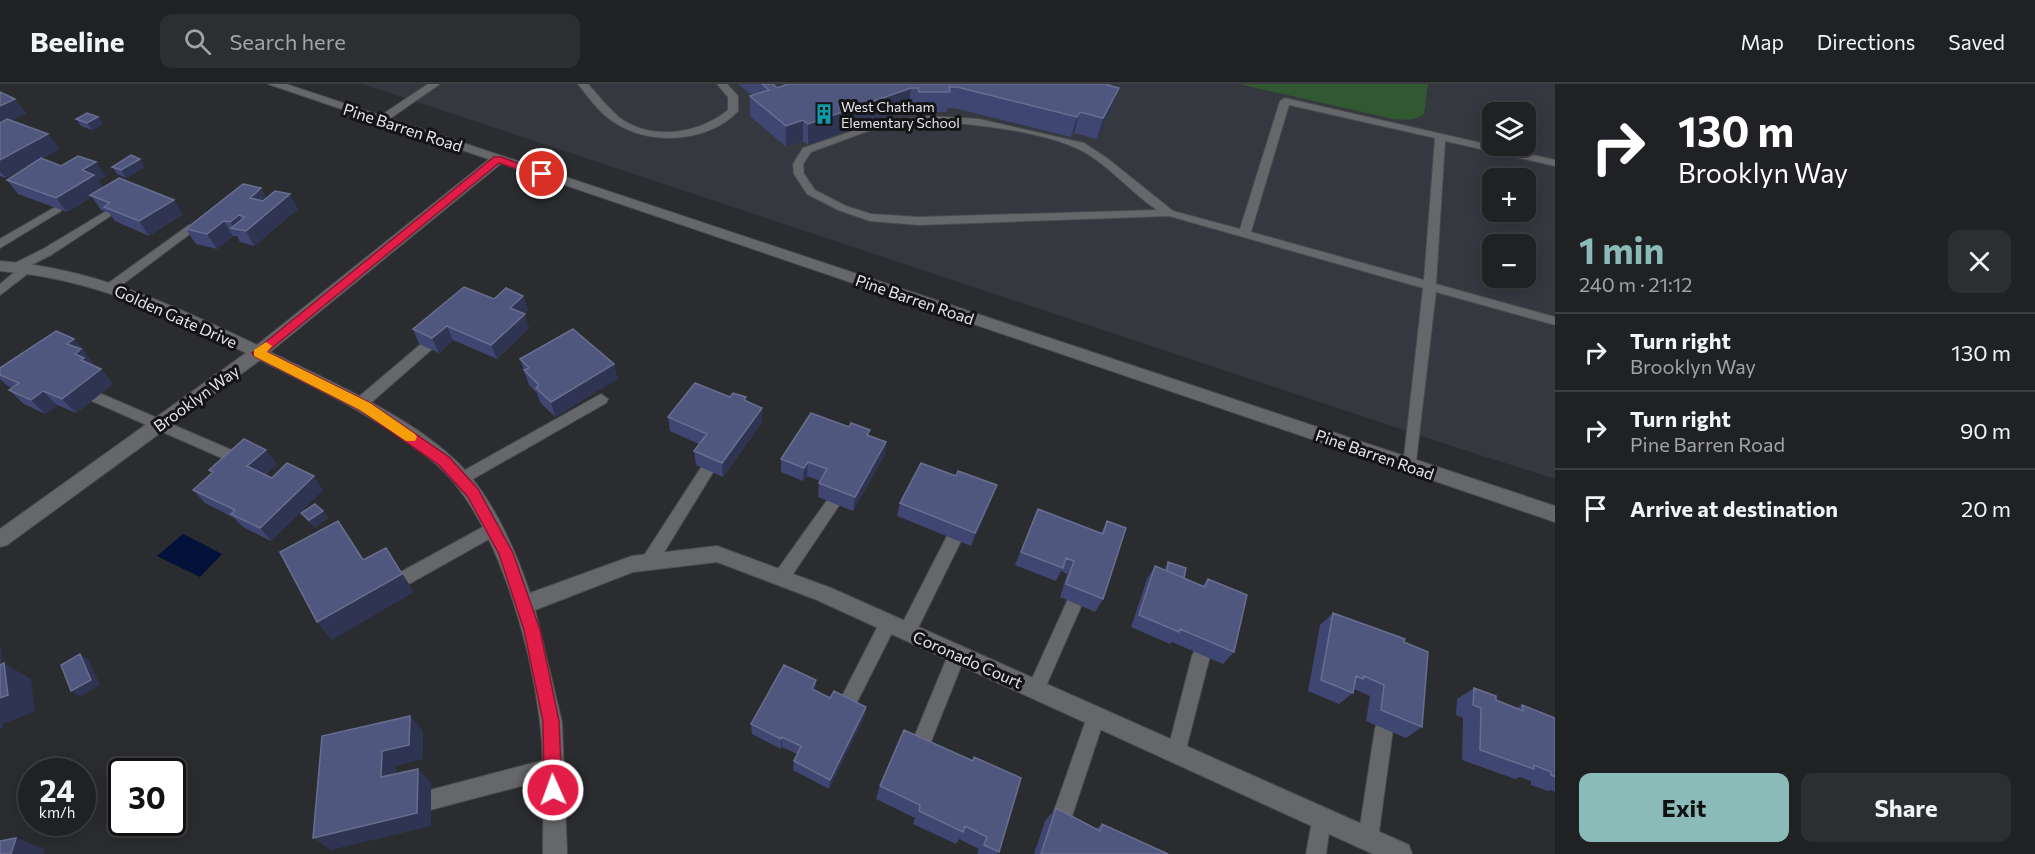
<!DOCTYPE html>
<html lang="en">
<head>
<meta charset="utf-8">
<style>
	:root { --surface:#202123; --page:#2d2e30; --text:#f1f3f6; --muted:#a2a3a6; --line:#3d3e41; --accent:#8bbbb9 }
	body { margin:0; font-family:Commissioner,sans-serif; background:var(--page); color:var(--text); height:100vh; display:flex; flex-direction:column; font-size:22px; white-space:nowrap }
	* { box-sizing:border-box; margin:0 }
	p { font-size:20px; color:var(--muted) }
	.icon { flex:none; width:33px; height:33px; fill:none; stroke:currentColor; stroke-width:2; stroke-linecap:round; stroke-linejoin:round }
	.map { position:relative; flex:1; overflow:hidden }
	.sheet { display:flex; flex-direction:column; background:var(--surface); width:480px }
	.sheet>* { flex:none }
	.guide { background:#202124; color:#fff; overflow:hidden }
	.tools { position:absolute; left:1482px; top:18px; display:grid; gap:12px }
	.tools a { display:grid; place-items:center; width:54px; height:54px; border-radius:12px; background:var(--surface); box-shadow:0 3px 15px #0003,0 0 0 2px var(--line); font-size:30px }
	.speed { position:absolute; left:18px; top:674px; display:flex; gap:12px; font-size:30px; font-weight:700; text-align:center }
	.speed>* { display:grid; place-content:center; width:78px; height:78px; border-radius:50%; background:var(--surface); box-shadow:0 3px 15px #0003,0 0 0 2px var(--line); line-height:1 }
	.speed small { font-size:15px; font-weight:400 }
	.speed .limit { border:3px solid #111; border-radius:9px; background:#fff; color:#111 }
	.pin { position:absolute; display:grid; place-items:center; width:51px; height:51px; color:#fff; margin:-26px; border:3px solid #fff; border-radius:50%; box-shadow:0 2px 6px #0007 }
	.me { position:absolute; width:66px; margin:-33px; rotate:358deg; stroke-linejoin:round; filter:drop-shadow(0 0 4px #0008) }
	.turn { display:flex; align-items:center; gap:21px; height:126px; padding:0 24px; font-size:27px }
	.turn .icon { width:78px; height:78px; stroke-width:2.5 }
	.turn b { display:block; font-size:42px; line-height:51px }
	.round { display:grid; place-items:center; flex:none; width:63px; height:63px; border-radius:12px; background:var(--page) }
	.headline { display:flex; align-items:center; justify-content:space-between; height:102px; padding:0 24px }
	h1 { font-size:36px; font-weight:700; line-height:45px; color:var(--accent) }
	.cta { display:flex; gap:12px; margin-top:auto; padding:12px 24px }
	.cta a { flex:1; height:69px; border-radius:12px; background:var(--accent); color:#111; font-size:24px; font-weight:700; line-height:69px; text-align:center }
	.cta a+a { background:var(--page); color:var(--text) }
	ul { padding:0; list-style:none }
	li { display:flex; align-items:center; gap:18px; height:78px; padding:0 24px; border-top:2px solid var(--line) }
	li div { flex:1 }
	li b { display:block; font-size:22px }
	li em { font-style:normal }
	header { display:flex; align-items:center; gap:36px; box-sizing:border-box; height:84px; padding:0 30px; background:var(--surface); border-bottom:2px solid var(--line) }
	header strong { font-size:28px }
	nav { display:flex; gap:33px; margin-inline-start:auto; font-size:21px }
	.search { width:420px; height:54px; background:var(--page); display:flex; align-items:center; gap:15px; box-sizing:border-box; padding:0 21px; border-radius:12px; color:var(--muted); font-size:22px }
	main { display:flex; flex:1; min-height:0 }
	.map>svg:first-child { display:block }
</style>
</head>
<body>
<header>
<strong>Beeline</strong>
<div class="search"><svg class="icon" aria-label="search" viewBox="0 0 24 24"><circle cx="10" cy="10" r="6"/><path d="M15 15l6 6"/></svg>Search here</div>
<nav><a>Map</a><a>Directions</a><a>Saved</a></nav>
</header>
<main>
<div class="map">
<svg width="1555" height="770" viewBox="0 0 1555 770">
	<rect width="100%" height="100%" fill="#2b2c2f"/>
	<path fill="#363840" fill-rule="evenodd" d="M363,0H1555V395L1455,363ZM1492,28H1526V62H1492ZM1492,94H1526V128H1492ZM1492,160H1526V194H1492Z"/>
	<path fill="#315830" d="M1239,0H1428L1424,30C1414,37 1405,36 1393,35Z"/>
	<path fill="#021139" d="M183,450L222,470L200,493L157,472Z"/>
	<g fill="none" stroke-linecap="round" stroke-linejoin="round">
		<g stroke="#4a4b4d" stroke-width="2">
			<path id="lane" d="M428,0H440L385,38H377V34Z
				M578,0H588C598,11 608,24 620,34C652,57 699,50 728,26V13L717,0H727L738,12V27C710,58 651,62 617,40C601,31 589,14 578,0Z
				M1285,14L1555,76V82L1445,57L1436,200L1555,233V241L1436,208L1415,386H1405L1403,382L1423,204L1169,132L919,141L870,137L838,126L807,110L794,90L793,80L803,64L876,39L929,32L979,35L1084,59L1107,74L1173,127L1240,145L1280,17ZM1289,21L1435,54L1424,196L1251,148ZM929,38C971,39 1055,48 1089,71C1114,87 1133,110 1157,126L919,133L871,130L846,122L815,106L804,90L803,80L811,68L871,46Z
				M57,122L61,123V127L0,164V155Z
				M108,126L114,129L112,131L51,171L29,182L32,185L30,188L0,211V200L16,187L11,183L13,180L43,165Z
				M189,141L210,145L212,148L206,152L191,149L115,206H107L105,203L107,200Z
				M426,258L431,260L433,263L431,266L365,324H355L353,320L355,316L421,260Z
				M97,308L250,374L252,378L250,382H240L92,317L90,313L92,309Z
				M601,310L608,315L606,319L466,399H456L453,395L456,391Z
				M707,380L712,382L715,386L712,390L655,483L649,485L643,483L641,478L643,473L702,382Z
				M833,413L838,415L841,419L838,423L787,499L781,501L775,499L773,494L775,489L828,415Z
				M492,438L498,440L500,445L498,450L411,499L405,501L399,499L397,494L399,489Z
				M954,448L960,450L962,455L913,554L907,556L901,554L898,548L901,542L948,450Z
				M1075,511L1081,513L1083,518L1042,611L1036,614L1030,611L1027,605L1030,599L1069,513Z
				M888,531L894,534L897,539L851,630L845,633L839,630L836,624L839,618L882,534Z
				M957,562L963,564L966,570L924,675L917,677L910,675L908,668L951,564Z
				M1201,564L1207,566L1210,572L1185,669L1183,676L1176,678L1169,676L1167,669L1192,572L1195,566Z
				M1096,624L1103,627L1105,633L1068,744L1065,751L1058,754L1051,751L1048,744L1087,633L1089,627Z
				M1384,636L1391,639L1393,645L1378,755L1375,762L1368,765L1361,762L1358,755L1375,645L1377,639Z
				M552,674L559,677L562,684L559,691L552,694L430,726L423,723L420,716L423,709L430,706Z
				M1321,724L1328,727L1331,734L1326,770H1306L1314,727Z"/>
		</g>
		<g stroke="#4a4b4d" stroke-width="2">
			<path id="street" d="M498,71L503,72L504,75L503,78L270,268C330,297 428,340 470,392C498,426 516,468 530,509L632,472L717,462L831,504L1409,761L1412,770H1373L817,516L717,478L633,488L535,526L562,638L567,770H543C543,726 545,682 540,638C531,561 496,432 436,380C384,336 320,306 260,276L7,461L0,463V445L246,269C166,229 91,194 0,187V177C93,184 174,221 257,261L493,72Z"/>
		</g>
		<g stroke="#4a4b4d" stroke-width="2">
			<path id="secondary" d="M268,0H286L1555,422V438Z"/>
		</g>
		<use href="#lane" fill="#66676a" fill-rule="evenodd"/>
		<use href="#street" fill="#66676a" fill-rule="evenodd"/>
		<use href="#secondary" fill="#66676a" fill-rule="evenodd"/>
	</g>
	<path fill="#3f4672" d="M738,0H773L777,4L788,0H1112L1111,2L1119,4L1112,24L1097,55L1074,49L1071,53L954,24H947V28H916V24H908L808,61L803,57L786,63L750,32V12L752,11Z
		M0,8L26,29L10,37L48,50L59,65L41,75L61,82L106,92L98,97L103,104L183,130L149,152L115,137L109,129L101,126L92,113L67,128L18,110L7,96L36,78L6,94L0,92Z
		M76,35L103,40L92,46L81,42Z
		M112,83H145L126,94L117,90Z
		M261,104L266,114L298,125L254,162L240,158L237,152H233L217,165L196,160L186,145Z
		M523,212L528,226L524,230L529,244L497,275L453,256L439,269L419,260L413,245L494,215Z
		M87,269L85,270L94,280L92,281L101,285L113,300L76,329L57,321L45,330L24,320L9,306L12,304L8,302L0,295V284Z
		M520,275L614,280L617,295L555,333L540,318L537,309L529,301Z
		M730,313H746V317L762,338L723,393L696,381L694,367L699,360L670,347L668,333Z
		M869,351L886,358L884,372L853,427L818,413L819,399L820,397L807,392L803,397L781,388V375Z
		M277,380L265,391L272,394L323,406L271,457L243,443L234,434L205,419L193,406L212,389L209,386Z
		M992,415L971,462L897,432L900,419Z
		M1038,425L1101,449L1107,437L1103,515L1095,528L1060,513L1067,490L1061,487L1056,497L1015,481Z
		M323,427L328,434L315,443L307,436L301,429Z
		M1168,478L1184,494L1202,502L1208,495L1234,568L1223,580L1172,558L1170,560L1131,543L1147,495L1155,482L1164,486Z
		M1333,529L1404,558L1422,643L1406,654L1366,637L1370,612L1354,605L1353,609L1339,620L1308,607L1320,541Z
		M816,596L815,607L830,614L866,623L864,634L829,705L793,686L794,677L797,670L782,663L781,665L752,650L751,640Z
		M1474,604L1496,616L1517,624L1522,621L1555,634V708L1551,706L1548,707L1531,701V697L1520,693L1515,695L1462,676L1463,634L1456,631L1457,615Z
		M974,673L999,768L997,770H977L979,765L959,755L956,760L913,740L915,734L876,715L880,702L972,676Z
		M1056,724L1096,745L1102,740L1168,770H1034L1045,737Z"/>
	<path fill="#2f3452" d="M911,4L908,24L808,61V40Z
		M1119,4L1112,24L1097,55L1103,34Z
		M15,15L26,29L0,42V22Z
		M1080,28L1074,49L1071,53L1077,33Z
		M98,33L103,40L92,46L87,39Z
		M803,36V57L786,63V42Z
		M48,50L59,65L6,94L0,87V76Z
		M140,75L145,83L126,94L121,86Z
		M96,78L106,92L98,97L104,105L90,111L92,113L67,128L56,114L82,86Z
		M261,104L269,119L250,114Z
		M290,110L298,125L254,162L246,147L234,144L230,138L239,131L247,146Z
		M174,116L183,130L149,152L139,137Z
		M224,137L233,152L217,165L207,150Z
		M523,212L528,226L514,238L510,224Z
		M525,230L529,244L497,275L491,261Z
		M447,242L453,256L439,269L432,254Z
		M74,255L87,269L85,270L94,280L91,282L101,285L113,300L76,329L62,315L75,270L67,260Z
		M614,280L617,295L555,333L551,318Z
		M43,307L57,321L45,330L31,316Z
		M762,324V338L723,393L722,379Z
		M886,358L884,372L853,427L855,413Z
		M266,366L277,380L258,396L247,382Z
		M808,378L807,392L803,397L804,384Z
		M314,392L323,406L271,457L260,444Z
		M997,401L992,415L971,462L975,449Z
		M323,427L328,434L315,443L309,436Z
		M338,437L352,456L376,495L363,476Z
		M386,464L414,508L332,556L317,538Z
		M0,564L1,565L3,596L4,579L31,595L35,627L3,640V644L0,645Z
		M80,570L89,576L100,601L80,613L71,607Z
		M816,596L815,607L812,605Z
		M866,623L864,634L829,705L830,696Z
		M410,632L423,647V675L396,682V707L381,693L382,667Z
		M782,653V663L781,665V655Z
		M418,685L431,698V742L331,766L313,754Z
		M16,754L45,765L44,770H11Z"/>
	<path fill="#50577f" stroke="#686e8f" stroke-width="1.5" d="M762,0H773L777,4L788,0H1108L1107,1L1119,4L1103,34L1080,28L1077,33L957,3H949L950,8H919L918,4H911L808,40L803,36L786,42L750,12L769,6Z
		M0,8L15,15L0,22Z
		M87,29L98,33L87,39L76,35Z
		M7,35L48,50L0,76V39Z
		M131,71L140,75L121,86L112,83Z
		M78,72L96,78L82,86L94,91L56,114L7,96L41,74L61,82Z
		M119,94L174,116L139,137L104,123L110,119L90,111Z
		M243,100L261,104L250,114L263,117L275,107L290,110L246,147L231,144L245,133L239,131L230,138L224,137L207,150L186,145Z
		M464,203L494,215L506,204L523,212L510,224L525,230L491,261L447,242L432,254L413,245Z
		M573,245L614,280L551,318L536,304L539,301L524,286L529,284L520,275Z
		M56,247L74,255L67,260L81,265L75,270L84,274L81,276L101,285L62,315L43,307L31,316L9,306L19,299L0,291V284Z
		M695,299L730,313L733,309L746,313L744,316L762,324L722,379L694,367L707,350L668,333Z
		M811,329L849,343L851,339L870,346L867,351L886,358L855,413L819,399L827,385L808,378L804,384L781,375Z
		M244,355L266,366L247,382L272,394L287,379L314,392L260,444L231,430L235,426L193,406L213,388L209,386Z
		M921,379L956,392L958,387L997,401L975,449L900,419Z
		M315,420L323,427L309,436L301,429Z
		M1038,425L1103,450L1107,437L1126,444L1103,515L1066,500L1074,477L1066,474L1063,484L1021,468Z
		M338,437L363,476L386,464L402,490L317,538L280,468Z
		M1168,478L1186,484L1184,494L1167,487Z
		M1155,482L1205,503L1208,495L1247,511L1234,568L1180,545L1179,548L1139,531Z
		M1333,529L1405,555L1404,558L1428,568L1422,643L1381,626L1384,601L1364,592L1363,595L1356,592L1353,609L1321,596Z
		M80,570L91,596L71,607L61,581Z
		M4,579L8,611L0,614V581Z
		M784,581L816,596L812,605L830,614L834,607L866,623L830,696L794,677L801,662L782,653L781,655L751,640Z
		M1474,604L1496,612V616L1523,627L1522,621L1555,634V693L1551,691V688L1534,681V685L1480,666L1481,624L1473,621Z
		M410,632L409,661L382,667L381,693L418,685L417,729L313,754L322,652Z
		M904,646L973,677L974,673L1021,694L999,768L984,761L987,753L965,742L963,748L919,727L920,721L880,702Z
		M1056,724L1100,747L1102,740L1168,770H1041Z
		M16,754L11,770H0V757Z"/>
	<path fill="#e11d48" stroke="#92132f" stroke-width="1.5" d="M494,73H501L547,90L542,93L499,79L267,268L370,319L449,373L478,405L513,469L540,546L559,637L562,706L559,712L553,714L547,712L544,706L543,637L524,546L499,470L468,413L439,381L360,326L254,272L252,269Z"/>
	<path fill="#f59e0b" d="M266,258L272,262L267,268L370,319L415,350L417,353L415,357H406L360,326L254,272V266Z"/>
	<defs>
		<g id="building-bare" transform="scale(1.62)"><path d="M-4-6H4V6H1V3H-1V6H-4ZM-2.5-4.3h1.7v1.8h-1.7ZM.8-4.3h1.7v1.8H.8ZM-2.5-1h1.7V.8h-1.7ZM.8-1h1.7V.8H.8Z" fill="#0f9aa8" stroke="#141416" stroke-width="2.5" paint-order="stroke"/></g>
	</defs>
	<g fill-rule="evenodd">
		<use href="#building-bare" x="824" y="30"/>
	</g>
	<g text-anchor="middle" dominant-baseline="central" stroke-width="6" stroke-linejoin="round" paint-order="stroke">
		<g font-size="14" fill="#e5e6e8" stroke="#141416" text-anchor="start">
			<text x="841" y="22">West Chatham<tspan x="841" dy="16">Elementary School</tspan></text>
		</g>
		<g font-size="16" fill="#e5e6e8" stroke="#141416">
			<text transform="translate(403 43) rotate(18)">Pine Barren Road</text>
			<text transform="translate(915 215) rotate(19)">Pine Barren Road</text>
			<text transform="translate(176 232) rotate(24)">Golden Gate Drive</text>
			<text transform="translate(196 314) rotate(-36)">Brooklyn Way</text>
			<text transform="translate(1375 370) rotate(19)">Pine Barren Road</text>
			<text transform="translate(968 575) rotate(24)">Coronado Court</text>
		</g>
	</g>
</svg>
<div class="tools">
<a><svg class="icon" aria-label="layers" viewBox="0 0 24 24"><path d="M12 4l9 5-9 5-9-5zM3 14l9 5 9-5"/></svg></a>
<a>+</a>
<a>−</a>
</div>
<div class="speed"><div>24<small>km/h</small></div><div class="limit">30</div></div>
<div class="pin" style="left:542px;top:90px;background:#d93025"><svg class="icon" aria-label="arrive" viewBox="0 0 24 24"><path d="M6 21V4h12l-3 4 3 4H6"/></svg></div>
<svg class="me" style="left:553px;top:706px" viewBox="-20 -20 40 40"><circle r="17" fill="#e11d48" stroke="#fff" stroke-width="3"/><path d="M0-11L8 9 0 5-8 9z" fill="#fff"/></svg>
</div>
<section class="sheet">
<div class="guide">
<div class="turn"><svg class="icon" aria-label="right" viewBox="0 0 24 24"><path d="M7 20v-9h11M14 6l5 5-5 5"/></svg><div><b>130 m</b>Brooklyn Way</div></div>
</div>
<div class="headline"><div><h1>1 min</h1><p>240 m · 21:12</p></div><a class="round"><svg class="icon" aria-label="close" viewBox="0 0 24 24"><path d="M6 6l12 12M18 6L6 18"/></svg></a></div>
<ul>
<li><svg class="icon" aria-label="right" viewBox="0 0 24 24"><path d="M7 20v-9h11M14 6l5 5-5 5"/></svg><div><b>Turn right</b><p>Brooklyn Way</p></div><em>130 m</em></li>
<li><svg class="icon" aria-label="right" viewBox="0 0 24 24"><path d="M7 20v-9h11M14 6l5 5-5 5"/></svg><div><b>Turn right</b><p>Pine Barren Road</p></div><em>90 m</em></li>
<li><svg class="icon" aria-label="arrive" viewBox="0 0 24 24"><path d="M6 21V4h12l-3 4 3 4H6"/></svg><div><b>Arrive at destination</b></div><em>20 m</em></li>
</ul>
<div class="cta"><a>Exit</a><a>Share</a></div>
</section>
</main>
</body>
</html>
